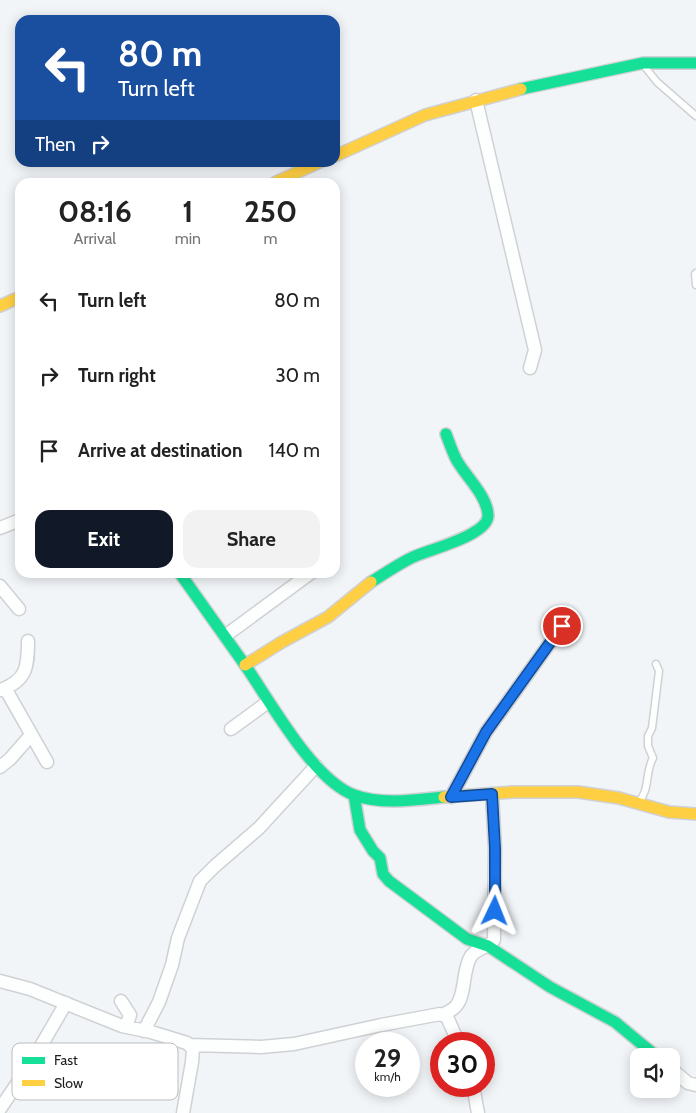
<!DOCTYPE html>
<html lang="en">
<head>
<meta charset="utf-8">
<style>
	:root { --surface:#fff; --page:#f2f2f2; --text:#222; --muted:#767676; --accent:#111827 }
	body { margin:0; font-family:Cabin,sans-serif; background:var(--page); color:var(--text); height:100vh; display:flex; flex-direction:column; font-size:19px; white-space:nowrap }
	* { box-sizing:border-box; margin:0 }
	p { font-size:16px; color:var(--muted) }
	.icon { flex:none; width:28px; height:28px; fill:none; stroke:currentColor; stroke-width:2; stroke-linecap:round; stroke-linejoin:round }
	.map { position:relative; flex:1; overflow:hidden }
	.details { position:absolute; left:15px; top:178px; width:325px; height:400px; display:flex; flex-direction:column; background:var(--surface); border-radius:15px; box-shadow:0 2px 12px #0003 }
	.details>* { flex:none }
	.top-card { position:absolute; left:15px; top:15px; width:325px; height:152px; border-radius:15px; box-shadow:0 2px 12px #0003; background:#1a4fa0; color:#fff; overflow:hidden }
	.buttons { position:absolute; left:630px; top:1048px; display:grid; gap:10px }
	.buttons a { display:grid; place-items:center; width:50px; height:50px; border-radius:10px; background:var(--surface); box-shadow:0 2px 12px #0003; font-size:25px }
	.speed { position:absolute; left:355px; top:1032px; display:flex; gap:10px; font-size:25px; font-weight:700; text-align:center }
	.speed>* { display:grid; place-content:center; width:65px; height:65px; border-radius:50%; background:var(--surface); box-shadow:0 2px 12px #0003; line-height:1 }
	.speed small { font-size:12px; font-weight:400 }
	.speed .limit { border:8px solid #d22; background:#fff; color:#111 }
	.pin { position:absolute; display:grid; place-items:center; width:42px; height:42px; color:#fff; margin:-21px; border:2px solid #fff; border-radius:50%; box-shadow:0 1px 5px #0007 }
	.me { position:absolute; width:55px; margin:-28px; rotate:2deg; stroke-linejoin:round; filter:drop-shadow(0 0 4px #0008) }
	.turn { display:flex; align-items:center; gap:18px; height:105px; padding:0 20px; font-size:22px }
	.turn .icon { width:65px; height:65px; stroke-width:2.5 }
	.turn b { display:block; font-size:35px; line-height:42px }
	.then { display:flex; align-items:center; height:48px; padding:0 20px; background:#0003; gap:10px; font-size:19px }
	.eta { display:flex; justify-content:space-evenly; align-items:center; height:85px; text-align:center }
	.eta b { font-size:30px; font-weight:700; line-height:35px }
	.cta { display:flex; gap:10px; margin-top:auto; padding:10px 20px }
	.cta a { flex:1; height:58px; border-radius:15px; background:var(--accent); color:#fff; font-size:20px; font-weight:700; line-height:58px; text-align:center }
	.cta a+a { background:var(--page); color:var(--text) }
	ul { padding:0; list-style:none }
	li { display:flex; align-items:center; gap:15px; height:75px; padding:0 20px }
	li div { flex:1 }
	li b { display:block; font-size:19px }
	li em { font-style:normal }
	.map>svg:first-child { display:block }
</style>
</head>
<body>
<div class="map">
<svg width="696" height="1113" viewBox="0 0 696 1113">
	<rect width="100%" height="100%" fill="#f2f5f8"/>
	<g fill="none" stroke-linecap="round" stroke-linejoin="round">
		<g stroke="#cfd1d4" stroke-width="9">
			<path id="lane" d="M645,67L657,82L696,116
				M696,273L695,274L696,285
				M639,802C650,789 645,772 653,758L648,746V736L652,728L659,671L656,664"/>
		</g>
		<g stroke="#cfd1d4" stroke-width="15">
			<path id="street" d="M476,100L535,350L530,368
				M0,528L20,520
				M0,586L19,609
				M225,636L312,572
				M5,688L47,762
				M0,690C27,681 28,666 28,641
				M231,729L268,702
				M0,767L10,759L31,735
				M451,797L486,732L562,626
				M0,981L30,989L122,1026L151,1032L187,1043L193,1049L192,1062L183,1113
				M121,1001L130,1015L126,1027
				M443,1015C447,1012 453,1010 456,1006C466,995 462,970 471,956C477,948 488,948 494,940L495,848L492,794
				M144,1031L159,1002L172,965L178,938L200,881L215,866L259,828L316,766
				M189,1045L261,1047L294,1044L381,1025L440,1014L447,1017L459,1044
				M671,1069L688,1083L696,1085
				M473,1086L478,1113
				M0,1109L31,1063L66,1003"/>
		</g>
		<g stroke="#cfd1d4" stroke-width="14">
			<path id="fast" d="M521,89L643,63H696
				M179,572C201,603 223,634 245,665C270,701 313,780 354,795C381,805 416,800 444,797
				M371,582C384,574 397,565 411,558C426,550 489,536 488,515C487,495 465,476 456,459C452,451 449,442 446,434
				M354,795L360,830L373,851L380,858L383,874L389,881L467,939L488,946L550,987L615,1022L656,1056"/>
		</g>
		<g stroke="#cfd1d4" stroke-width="14">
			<path id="slow" d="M335,156L425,115L521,89
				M276,182L320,162
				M0,306L20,297
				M245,665L282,642L328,617L371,582
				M444,797L513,792H578L619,798L669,812L696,814"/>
		</g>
		<use href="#lane" stroke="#fdfefe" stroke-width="6"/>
		<use href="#street" stroke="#fdfefe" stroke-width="12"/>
		<use href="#fast" stroke="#16e098" stroke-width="11"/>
		<use href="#slow" stroke="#ffcf43" stroke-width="11"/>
	</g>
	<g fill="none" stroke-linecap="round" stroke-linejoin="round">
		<g stroke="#114b97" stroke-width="12">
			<path id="route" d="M495,911V848L492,794L451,797L486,732L562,626"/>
		</g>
		<use href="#route" stroke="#1a73e8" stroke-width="9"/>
	</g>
	<rect x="12" y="1043" width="166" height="57" rx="8" fill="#fff" stroke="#bbbcbc" stroke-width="1"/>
	<rect x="22" y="1057" width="23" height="7" fill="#16e098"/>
	<rect x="22" y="1080" width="23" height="6" fill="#ffcf43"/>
	<g font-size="14" fill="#1d1f21">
		<text x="54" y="1065">Fast</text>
		<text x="54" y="1088">Slow</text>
	</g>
</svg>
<div class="buttons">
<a><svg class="icon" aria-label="sound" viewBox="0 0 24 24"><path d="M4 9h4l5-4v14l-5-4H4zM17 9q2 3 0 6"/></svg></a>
</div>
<div class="speed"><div>29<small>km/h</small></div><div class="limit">30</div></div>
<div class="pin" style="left:562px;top:626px;background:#d93025"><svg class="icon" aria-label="arrive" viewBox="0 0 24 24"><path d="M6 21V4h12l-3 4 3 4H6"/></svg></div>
<svg class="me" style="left:495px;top:911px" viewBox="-20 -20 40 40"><path d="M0-17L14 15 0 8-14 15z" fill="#1a73e8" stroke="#fff" stroke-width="4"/></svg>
<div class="top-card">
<div class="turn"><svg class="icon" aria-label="left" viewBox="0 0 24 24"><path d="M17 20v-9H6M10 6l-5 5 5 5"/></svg><div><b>80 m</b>Turn left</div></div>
<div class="then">Then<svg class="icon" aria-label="right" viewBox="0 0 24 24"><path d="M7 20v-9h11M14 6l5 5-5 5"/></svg></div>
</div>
<section class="details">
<div class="eta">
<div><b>08:16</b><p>Arrival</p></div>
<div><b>1</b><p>min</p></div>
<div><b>250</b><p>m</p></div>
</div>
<ul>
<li><svg class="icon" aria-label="left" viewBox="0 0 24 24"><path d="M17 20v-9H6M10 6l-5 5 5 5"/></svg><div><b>Turn left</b></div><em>80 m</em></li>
<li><svg class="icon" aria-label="right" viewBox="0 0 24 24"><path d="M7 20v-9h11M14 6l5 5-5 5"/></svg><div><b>Turn right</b></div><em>30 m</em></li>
<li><svg class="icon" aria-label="arrive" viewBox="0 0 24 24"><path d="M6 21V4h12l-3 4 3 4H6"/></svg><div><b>Arrive at destination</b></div><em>140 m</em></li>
</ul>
<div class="cta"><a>Exit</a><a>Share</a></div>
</section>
</div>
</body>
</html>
